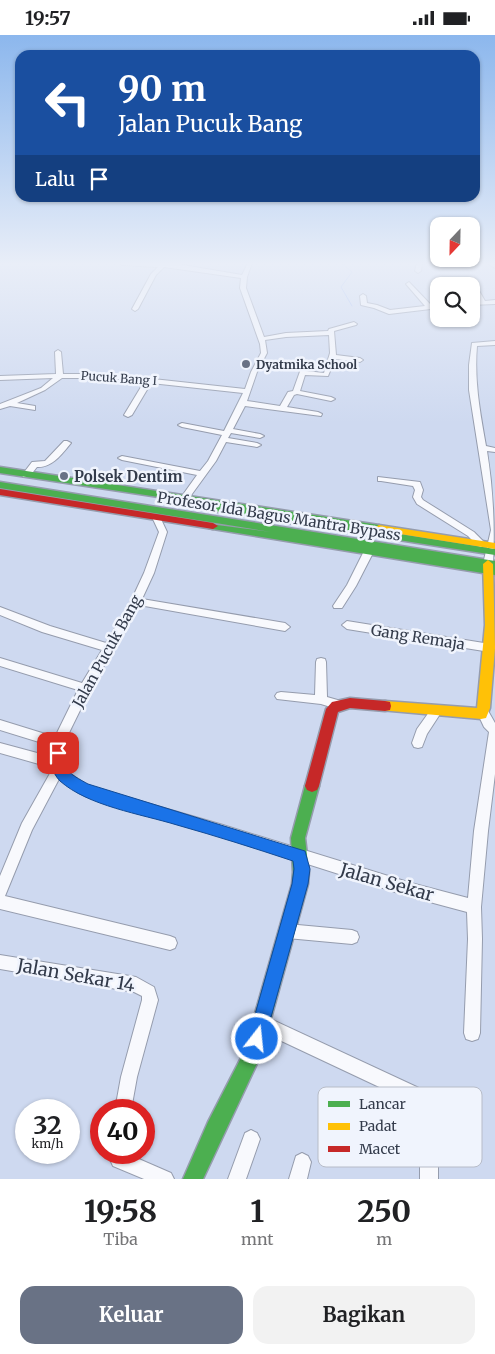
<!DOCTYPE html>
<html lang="id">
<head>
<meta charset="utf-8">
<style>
	:root { --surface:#fff; --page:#f2f2f2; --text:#202124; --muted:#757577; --accent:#697285 }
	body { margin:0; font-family:Merriweather,serif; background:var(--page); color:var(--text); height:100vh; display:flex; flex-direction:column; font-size:19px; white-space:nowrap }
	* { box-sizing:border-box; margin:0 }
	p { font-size:16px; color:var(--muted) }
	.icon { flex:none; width:28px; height:28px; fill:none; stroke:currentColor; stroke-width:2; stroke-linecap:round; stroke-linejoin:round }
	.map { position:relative; height:1144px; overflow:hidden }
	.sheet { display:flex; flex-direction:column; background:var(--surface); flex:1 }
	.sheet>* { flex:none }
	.hud { position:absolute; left:15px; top:15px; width:465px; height:152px; border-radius:15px; box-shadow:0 1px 4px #0004; background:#1a4fa0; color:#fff; overflow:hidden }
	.needle { width:32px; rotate:202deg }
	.controls { position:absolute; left:430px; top:182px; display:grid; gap:10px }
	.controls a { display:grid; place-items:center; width:50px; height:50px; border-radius:10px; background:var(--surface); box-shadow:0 1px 4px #0004; font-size:25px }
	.speed { position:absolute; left:15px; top:1064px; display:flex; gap:10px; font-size:25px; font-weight:700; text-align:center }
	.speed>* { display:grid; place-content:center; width:65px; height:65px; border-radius:50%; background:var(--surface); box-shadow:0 1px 4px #0004; line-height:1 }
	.speed small { font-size:12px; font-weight:400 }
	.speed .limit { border:8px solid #d22; background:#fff; color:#111 }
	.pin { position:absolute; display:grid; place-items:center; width:42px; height:42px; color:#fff; margin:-21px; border-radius:10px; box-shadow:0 2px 8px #0006 }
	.me { position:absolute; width:55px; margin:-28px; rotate:16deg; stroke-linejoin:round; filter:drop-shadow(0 0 4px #0008) }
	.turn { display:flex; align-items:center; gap:18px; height:105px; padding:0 20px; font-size:22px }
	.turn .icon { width:65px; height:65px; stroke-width:2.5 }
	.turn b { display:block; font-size:35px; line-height:42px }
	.then { display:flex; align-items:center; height:48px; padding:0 20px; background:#0003; gap:10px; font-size:19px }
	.eta { display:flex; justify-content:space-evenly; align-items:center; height:85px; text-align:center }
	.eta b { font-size:30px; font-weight:700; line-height:35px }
	.primary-button { display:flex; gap:10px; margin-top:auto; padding:10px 20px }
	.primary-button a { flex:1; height:58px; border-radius:15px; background:var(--accent); color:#fff; font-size:20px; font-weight:700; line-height:58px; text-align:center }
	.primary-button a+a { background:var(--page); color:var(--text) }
	.status { display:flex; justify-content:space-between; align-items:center; height:35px; padding:0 25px; background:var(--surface); direction:ltr }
	.status svg { height:14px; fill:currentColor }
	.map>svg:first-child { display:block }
</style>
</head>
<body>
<div class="status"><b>19:57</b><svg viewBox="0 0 49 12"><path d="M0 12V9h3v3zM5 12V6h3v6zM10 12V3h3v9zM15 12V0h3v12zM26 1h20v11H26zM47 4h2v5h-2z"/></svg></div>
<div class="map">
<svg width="495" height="1144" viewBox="0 0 495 1144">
	<rect width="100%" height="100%" fill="#ced9f0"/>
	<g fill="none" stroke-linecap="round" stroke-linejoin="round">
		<path stroke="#a3bcf5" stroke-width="1" d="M341,228L352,237L341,252L352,271"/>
		<g stroke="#959cad" stroke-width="2">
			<path id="street" d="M119,228L177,229L242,240L248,228H252L247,242L246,253L264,302L286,298L328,296L329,294L354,287L357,289L356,290L334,296L336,320L360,323L363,325L360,327L335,324L328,341L305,340L300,356L331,362L335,364L331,366L297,359L294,360L287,372L318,377L322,379L321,381L245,371L233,394L260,399L264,401L260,403L231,398L228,403L257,408L261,410L257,412L226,407L216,426L184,470H178L177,468L197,440L122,425L118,423L122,421L200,436L208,426L222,400L182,392L178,390L182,388L224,396L243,358L151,348L132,380L128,382L124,380L144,347L107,343H62L45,355L17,368L35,371V375L10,371L0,374V369L41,353L53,343L0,345V341L56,339L55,317L58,315L61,317L63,339H107L245,354L251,337L261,318L260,309L240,253L241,243L164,232L156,240L138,274L135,276L132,274L151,239L158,232L122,230ZM329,300L330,318L324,338L306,336L308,329L303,328L293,356L288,357L280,371L247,366L257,337L267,318L265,305L286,302Z
				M417,228H422L421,236L418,238L415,236Z
				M488,228H494L495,233Z
				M435,246L441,251H439V254L432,248Z
				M409,247L431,270L439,269V273L389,279L374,273L361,270L360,261L363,259L366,261L367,268L377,270L390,275L425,271L406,249Z
				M470,247H474L485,266L495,265V269L471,270V266H479L469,248Z
				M495,306V310L477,311C474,345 480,377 486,411L495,413V417L487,416C493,453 495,492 493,529L488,532L483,529L491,495L469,355V330L472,308Z
				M64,406H67L71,408C62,419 52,433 37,432L29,442H23L22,440L32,427L45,426Z
				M378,442L420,447L423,455L421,462L423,465L474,497L486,509L481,512L478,511L468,501L417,469L413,462L415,455L413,451L381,446H378Z
				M156,479L160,482L167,497L154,538L142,564L285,588L290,592L285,596L139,570L90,655L64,708V729L68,737L87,750L102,755L223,790L411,848L468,863L474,796L489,697L484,692L477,677L479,674L483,672L487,674L495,688V739L488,796L481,872L482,904L480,998L478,1004L472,1006L466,1004L464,998L468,904L467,877L411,862L223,802L102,767L79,758L59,744L32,795L5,861L170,901L175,903L177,908L175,913L170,915L0,874V841L22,788L53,733L0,718V708L52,722V711L0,695V685L55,702L78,655L0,631V623L82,648L102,615L42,597L0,580V572L50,591L106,608L131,566L144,538L159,497L152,482Z
				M369,513L374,516L356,551L342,573H334L333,571L347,550L364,516Z
				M347,586L490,609L494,610L495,613L490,617L347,594L342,590Z
				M321,623L325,624L326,627L327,662L341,666L343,669L341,672L337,674L321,669L277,664L275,661L277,658L281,657L315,660L316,627L317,624Z
				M436,671L440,673L442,676L427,699L422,712L418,713L414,712L412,708L417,694L432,673Z
				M287,889L352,895L357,897L359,902L357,907L352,909L287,903L282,901L280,896L282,891Z
				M0,920L136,942L154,952L158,965L137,1042L131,1075H115L121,1042L142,965V961L134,957L0,934Z
				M262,980L421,1054L423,1060L421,1066L415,1068L409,1066L256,994L254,988L256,982Z
				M251,1095L257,1098L260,1104L246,1144H228L245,1098Z
				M429,1113L435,1116L438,1122V1144H420V1122L423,1116Z
				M107,1118H125L171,1138L174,1144H144L113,1131Z
				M302,1118L308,1121L311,1127L307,1144H289L296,1121Z"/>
		</g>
		<g stroke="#959cad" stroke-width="3">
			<path id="fast" d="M0,432L379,490L384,493L380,496L495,514V520L206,475L201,472L205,469L0,438Z
				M0,447L495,526V540L213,494L209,493L208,491L209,489L271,497L0,453Z
				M312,745L317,747L319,751L305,803L309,837L308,849L261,1020L203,1144H183L208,1087L244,1017L292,849L293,837L291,803L305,751L307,747Z"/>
		</g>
		<g stroke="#959cad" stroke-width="3">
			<path id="slow" d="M379,490L495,508V514L375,495L374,493Z
				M488,525L493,529L495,613L490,673L486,683L481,684L380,675L379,671L380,667L385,666L477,673L485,590L483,529Z"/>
		</g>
		<g stroke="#959cad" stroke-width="3">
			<path id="jam" d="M0,454L213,488L218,491L213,494L0,460Z
				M350,663L385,666L390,667L391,671L390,675L385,676L350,673L338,677L319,751L317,755L312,757L307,755L305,751L326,674L332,667Z"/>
		</g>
		<use href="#street" fill="#f8f9fd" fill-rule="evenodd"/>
		<use href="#fast" fill="#4caf50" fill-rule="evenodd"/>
		<use href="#slow" fill="#ffc107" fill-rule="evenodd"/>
		<use href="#jam" fill="#c62828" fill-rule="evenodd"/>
	</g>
	<linearGradient id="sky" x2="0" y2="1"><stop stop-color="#8cb7ed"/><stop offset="0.59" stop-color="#e9eef8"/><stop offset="1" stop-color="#e9eef8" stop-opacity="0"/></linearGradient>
	<rect width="495" height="388" fill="url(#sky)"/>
	<path fill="#1a73e8" stroke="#114b97" d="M58,713L63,714C65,720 64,725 65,731C68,739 81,745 88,749L305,816L310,834L308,849L263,1011L257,1013L251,1011L248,1004L292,849L294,834L293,826C254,813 216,801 177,790C141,779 88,771 60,746C52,738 48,724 53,714Z"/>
	<g fill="#697285" stroke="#f0f4fd" stroke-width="2">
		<circle cx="246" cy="329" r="5"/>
		<circle cx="64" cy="441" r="5"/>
	</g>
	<g text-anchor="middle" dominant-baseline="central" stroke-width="5" stroke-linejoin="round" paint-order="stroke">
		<g font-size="12" font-weight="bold" fill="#333b4b" stroke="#f0f4fd" text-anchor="start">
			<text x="256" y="329">Dyatmika School</text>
		</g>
		<g font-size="12" fill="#333b4b" stroke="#f0f4fd">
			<text transform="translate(119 343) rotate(4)">Pucuk Bang I</text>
		</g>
		<g font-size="15" font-weight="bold" fill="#333b4b" stroke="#f0f4fd" text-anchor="start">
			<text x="74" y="441">Polsek Dentim</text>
		</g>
		<g font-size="15" fill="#333b4b" stroke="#f0f4fd">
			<text transform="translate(279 481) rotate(9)">Profesor Ida Bagus Mantra Bypass</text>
			<text transform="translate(418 602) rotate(9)">Gang Remaja</text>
			<text transform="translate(107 616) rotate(-61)">Jalan Pucuk Bang</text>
		</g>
		<g font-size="18" fill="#333b4b" stroke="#f0f4fd">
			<text transform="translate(387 847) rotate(16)">Jalan Sekar</text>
			<text transform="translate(76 940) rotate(10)">Jalan Sekar 14</text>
		</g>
	</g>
	<rect x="318" y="1052" width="164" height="80" rx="8" fill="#f0f4fd" stroke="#b7bcc8" stroke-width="1"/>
	<rect x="328" y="1066" width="22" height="6" fill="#4caf50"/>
	<rect x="328" y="1088" width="22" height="7" fill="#ffc107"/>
	<rect x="328" y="1111" width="22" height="6" fill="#c62828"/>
	<g font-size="14" fill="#333b4b">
		<text x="359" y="1074">Lancar</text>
		<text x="359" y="1096">Padat</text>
		<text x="359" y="1119">Macet</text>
	</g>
</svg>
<div class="controls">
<a><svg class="needle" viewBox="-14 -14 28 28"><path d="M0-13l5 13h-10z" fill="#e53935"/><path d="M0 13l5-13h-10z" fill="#757577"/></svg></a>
<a><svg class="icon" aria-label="search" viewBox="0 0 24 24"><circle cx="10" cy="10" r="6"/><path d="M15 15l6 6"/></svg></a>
</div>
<div class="speed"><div>32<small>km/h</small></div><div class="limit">40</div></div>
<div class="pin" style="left:58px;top:718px;background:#d93025"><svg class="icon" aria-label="arrive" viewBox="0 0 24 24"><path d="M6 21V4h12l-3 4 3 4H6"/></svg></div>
<svg class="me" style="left:257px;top:1004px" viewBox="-20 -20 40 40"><circle r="17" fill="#1a73e8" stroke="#fff" stroke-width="3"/><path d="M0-11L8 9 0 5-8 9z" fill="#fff"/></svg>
<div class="hud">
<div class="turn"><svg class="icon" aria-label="left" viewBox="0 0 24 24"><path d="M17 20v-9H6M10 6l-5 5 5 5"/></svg><div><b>90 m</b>Jalan Pucuk Bang</div></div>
<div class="then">Lalu<svg class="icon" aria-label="arrive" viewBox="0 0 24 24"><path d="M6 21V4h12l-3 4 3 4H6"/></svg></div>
</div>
</div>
<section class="sheet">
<div class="eta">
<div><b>19:58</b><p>Tiba</p></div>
<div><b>1</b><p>mnt</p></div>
<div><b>250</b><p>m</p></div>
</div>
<div class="primary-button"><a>Keluar</a><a>Bagikan</a></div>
</section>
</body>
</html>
